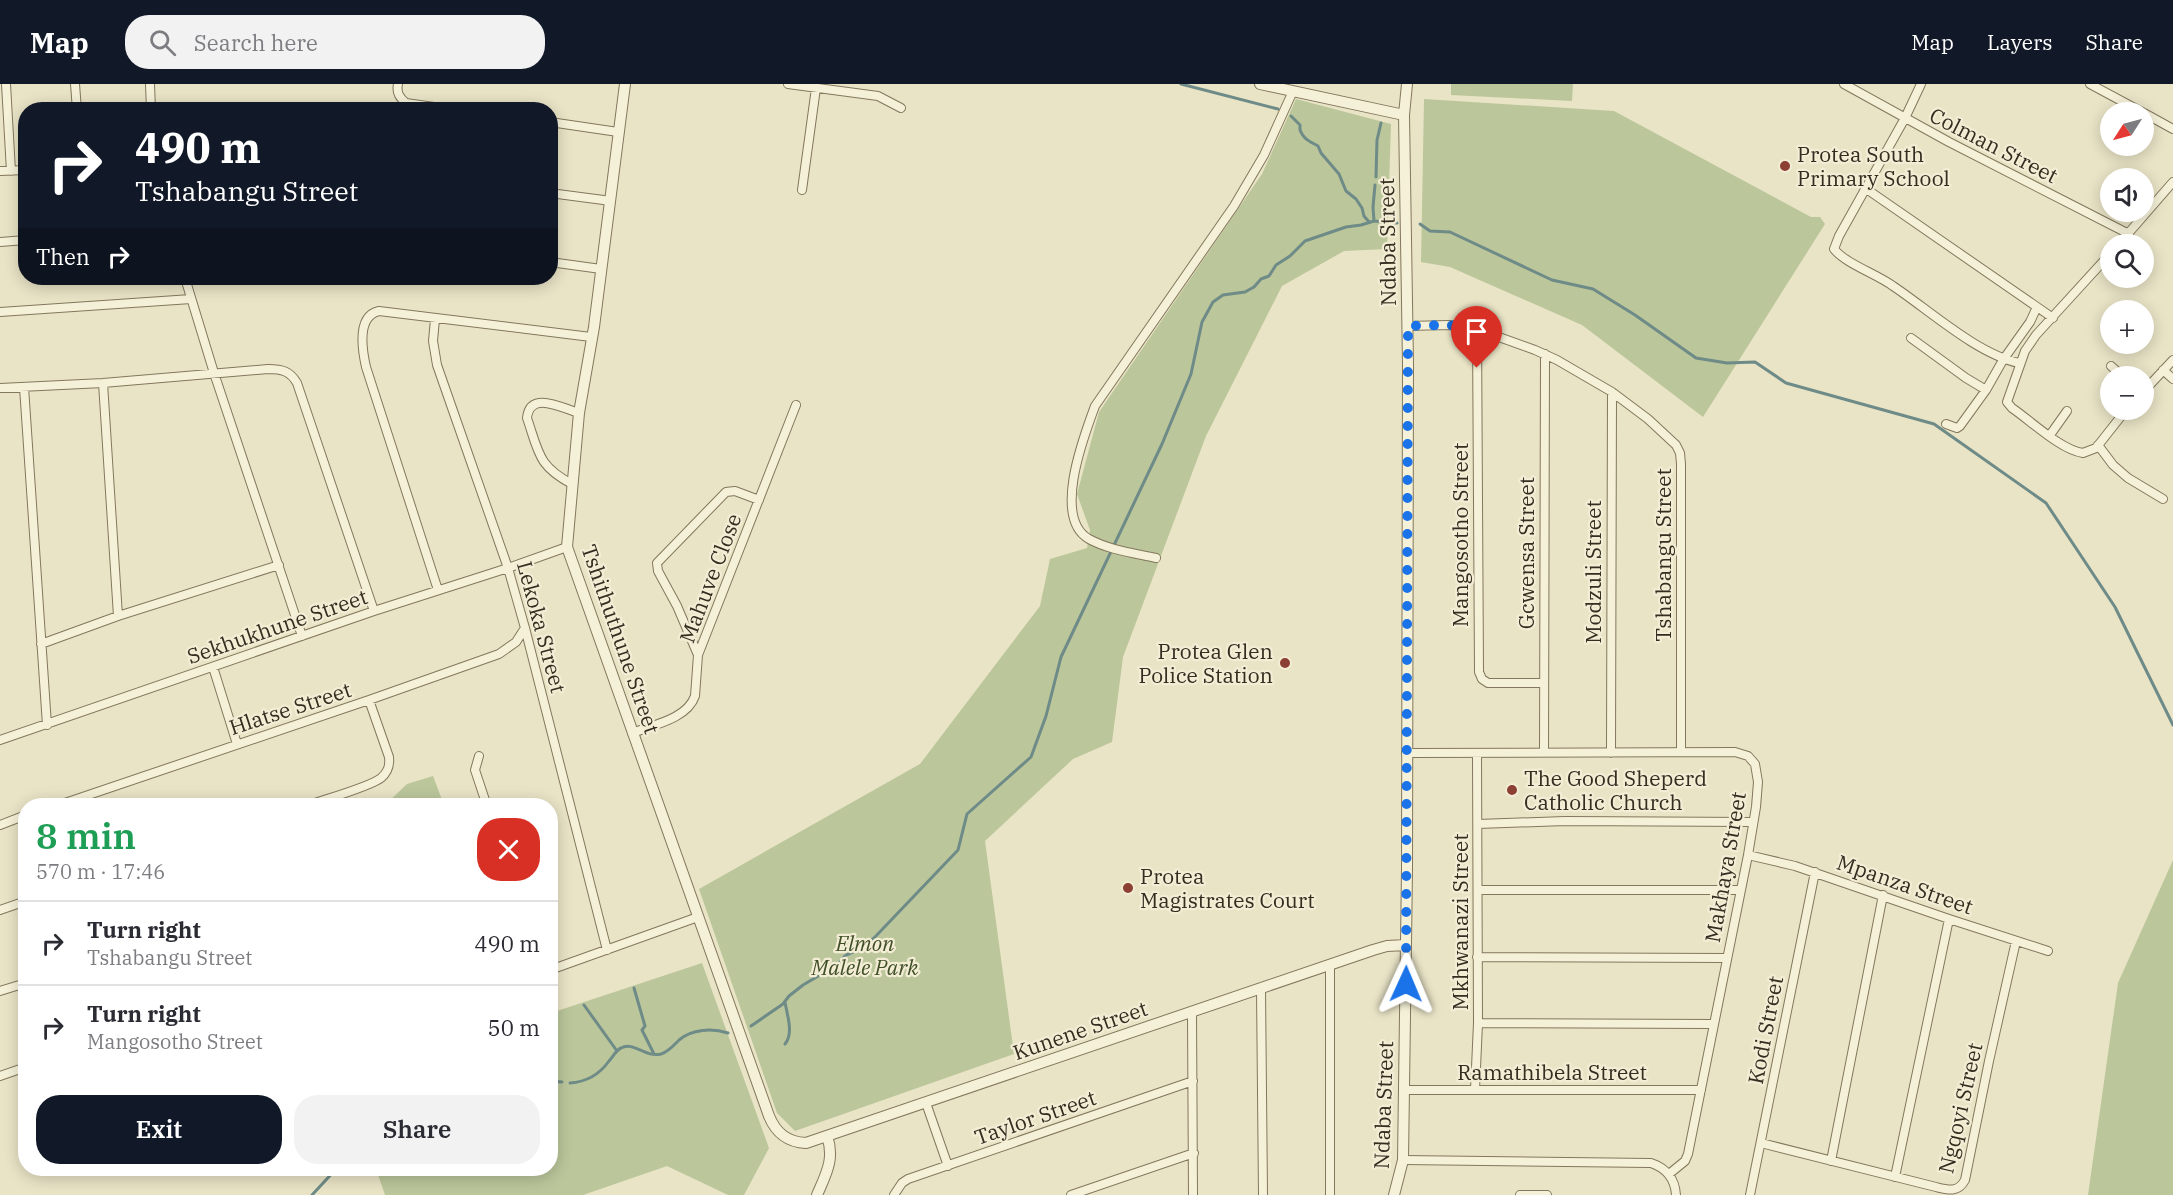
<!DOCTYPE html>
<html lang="en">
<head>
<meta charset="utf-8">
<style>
	:root { --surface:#fff; --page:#f2f2f3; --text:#2b2b33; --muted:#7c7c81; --line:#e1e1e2; --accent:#111827 }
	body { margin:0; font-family:"IBM Plex Serif",serif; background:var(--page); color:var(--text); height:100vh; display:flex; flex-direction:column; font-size:22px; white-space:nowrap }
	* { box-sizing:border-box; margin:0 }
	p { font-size:20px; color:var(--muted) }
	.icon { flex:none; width:33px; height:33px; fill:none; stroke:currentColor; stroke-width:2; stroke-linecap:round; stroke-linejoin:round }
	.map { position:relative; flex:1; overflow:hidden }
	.drawer { position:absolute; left:18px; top:714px; width:540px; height:378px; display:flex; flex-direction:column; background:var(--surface); border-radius:24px; box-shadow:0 3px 15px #0003 }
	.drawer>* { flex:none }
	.top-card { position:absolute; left:18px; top:18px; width:540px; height:183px; border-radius:24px; box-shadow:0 3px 15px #0003; background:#111827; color:#fff; overflow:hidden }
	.needle { width:39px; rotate:234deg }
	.fabs { position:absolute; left:2100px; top:18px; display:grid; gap:12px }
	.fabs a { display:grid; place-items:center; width:54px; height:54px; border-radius:50%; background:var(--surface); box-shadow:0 3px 15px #0003; font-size:30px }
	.pin { position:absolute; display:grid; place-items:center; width:51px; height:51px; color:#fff; margin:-62px -26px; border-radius:50% 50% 50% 0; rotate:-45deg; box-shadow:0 0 6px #0007 }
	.pin .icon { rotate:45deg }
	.me { position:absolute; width:66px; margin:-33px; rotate:1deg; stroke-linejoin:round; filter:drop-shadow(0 0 4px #0008) }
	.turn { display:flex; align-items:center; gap:21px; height:126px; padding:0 18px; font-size:27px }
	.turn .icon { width:78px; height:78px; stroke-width:2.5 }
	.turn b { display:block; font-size:42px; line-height:51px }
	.then { display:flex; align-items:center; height:57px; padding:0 18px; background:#0003; gap:12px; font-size:22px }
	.round { display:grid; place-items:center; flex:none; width:63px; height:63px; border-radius:24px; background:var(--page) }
	.overview { display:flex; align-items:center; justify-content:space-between; height:102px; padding:0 18px }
	h1 { font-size:36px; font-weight:600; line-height:45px; color:#1e9e55 }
	.primary-button { display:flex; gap:12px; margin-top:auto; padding:12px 18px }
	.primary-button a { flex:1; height:69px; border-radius:24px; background:var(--accent); color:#fff; font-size:24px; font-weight:600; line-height:69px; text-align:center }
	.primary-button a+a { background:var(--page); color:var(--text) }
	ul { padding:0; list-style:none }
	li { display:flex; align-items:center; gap:18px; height:84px; padding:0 18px; border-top:2px solid var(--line) }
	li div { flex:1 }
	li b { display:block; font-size:22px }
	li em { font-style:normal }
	header { display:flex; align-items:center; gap:36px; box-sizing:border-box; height:84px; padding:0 30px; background:var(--accent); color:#fff }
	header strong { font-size:28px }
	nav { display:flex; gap:33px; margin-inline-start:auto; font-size:21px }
	.search { width:420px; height:54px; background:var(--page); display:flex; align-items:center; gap:15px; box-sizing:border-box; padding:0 21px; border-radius:24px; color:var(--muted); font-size:22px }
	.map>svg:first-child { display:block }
</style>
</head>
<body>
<header>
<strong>Map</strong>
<div class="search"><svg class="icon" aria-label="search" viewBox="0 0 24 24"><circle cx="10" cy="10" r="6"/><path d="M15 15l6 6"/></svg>Search here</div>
<nav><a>Map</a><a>Layers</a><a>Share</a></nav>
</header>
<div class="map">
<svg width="2173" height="1111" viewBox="0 0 2173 1111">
	<rect width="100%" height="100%" fill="#e9e4c6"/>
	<path fill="#bbc69b" d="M1451,0H1573L1572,17L1451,11Z
		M1296,15L1391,40L1387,165L1344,167L1282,202L1206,352L1123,573L1112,658L1073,675L985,757L1014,970L795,1047L777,1029L699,805L920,680L1040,522L1050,475L1087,464L1090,446L1077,410L1099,328L1262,90Z
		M1424,15L1614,27L1811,133H1820L1825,140L1703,333L1582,241L1450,183L1421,178Z
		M433,692L444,721H385L407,700Z
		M2173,776V1111H2088L2118,899Z
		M702,879L769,1064L744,1111H728L667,1082L583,1111H385L376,1085L550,1084L551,929Z"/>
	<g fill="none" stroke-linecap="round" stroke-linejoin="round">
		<path stroke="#6e8b88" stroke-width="3" d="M1181,0L1278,25
			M1291,32L1300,41V46C1304,56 1309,57 1318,62L1321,69L1339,90L1346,107L1356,115L1362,124L1364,132L1369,138
			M1376,93L1377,56L1381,39
			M1374,137L1373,123L1375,101
			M1420,140L1430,147L1450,148L1552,196L1593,205L1635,231L1696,274L1727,279L1755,278L1786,299L1934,340L2046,419L2115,523L2173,641
			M634,904L645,942L642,946L654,970
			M785,918C787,931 794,949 785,960
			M584,921L617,967
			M751,942L783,920L789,912L803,901L837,881L846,871L860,865L874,854L958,766L967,730L1031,673L1046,632L1061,573L1162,360L1191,290L1202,238L1213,218L1223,211L1245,208L1254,203L1261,195L1269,192L1276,181L1290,172L1305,157L1346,143L1361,141L1374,137L1397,139
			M550,997L562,998
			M570,999C586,998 599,991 609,977C613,973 616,966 621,964C634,957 645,974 661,970C668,968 674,961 679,956C692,945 712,944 728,949
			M312,1111L337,1084"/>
		<g stroke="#83775d" stroke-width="10">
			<path id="minor" d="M6,0L11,87
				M75,0L77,26
				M150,0L151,26
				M398,0C396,9 400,14 406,19L455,26
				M788,0L878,12L901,24
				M1844,0L1949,58L2129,150
				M1921,0L1905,34L1839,152L1834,165C1846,180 1877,190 1893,202C1929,226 1977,270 2019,279
				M2090,0L2142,28
				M2144,29L2173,45
				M550,38L618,48
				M0,87L26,86
				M1865,104L2053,234
				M802,106L816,4
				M550,109L611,117
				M0,158L26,156
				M2119,160L2173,98
				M2110,170L2036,251L2025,267L2007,318L2012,324C2031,337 2061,366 2083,369L2096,364L2126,326
				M550,178L601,185
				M185,194L214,289L302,552
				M0,228L191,215
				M435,235L433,257L437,281L508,484L525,544L607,866
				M1408,242L1448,241L1471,243L1535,266L1557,276L1612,308L1648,335L1676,361L1680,369L1681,380V668
				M1477,245L1479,588L1482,595L1488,599H1544
				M1911,254L1966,294L1986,306L2003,276L2030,238L2037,223
				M2111,282L2122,292
				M2163,286L2173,295
				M103,299L118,532
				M24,303L47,641
				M0,304L103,299L268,285C282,285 290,287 297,299L374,527
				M2144,307L2173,276
				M1946,340L1957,344L1960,342L1986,306
				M2050,351L2067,327
				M2098,361L2113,381L2128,394L2163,415
				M572,400C538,382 539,369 527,334C530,306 562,324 579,329
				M1156,474C1134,469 1109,466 1089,455C1052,434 1084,352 1095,322L1234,122L1264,71L1293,7
				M438,506L366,283C362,265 357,232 379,227L591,253
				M41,560L118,532L279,481
				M698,571L677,522L658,487L657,479L726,408L735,407L759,416
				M213,583L237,660
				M632,649C653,641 687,635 695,612L698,571L796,321
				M0,656L374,527L508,484L567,463
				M1544,668L1545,270
				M1406,669L1735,668L1748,672L1755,680L1758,698L1756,723L1748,771L1688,1070L1685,1077L1669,1090
				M1611,669L1612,308
				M479,672L475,686L487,722
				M56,722L369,616L499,570L516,558L525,544
				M306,722C322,716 370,703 381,694C388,688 390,682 389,673L369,616
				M1478,740L1565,737L1753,738
				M0,741L26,731
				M1748,771L1795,782L1949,835L2048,867
				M1478,806H1741
				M0,826L26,817
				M1477,873L1727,874
				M550,886L698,833
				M1261,905L1263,1111
				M0,907L26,899
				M1192,928L1193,1111
				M1478,939L1714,940
				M0,992L26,983
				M1404,1006H1701
				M1475,1006L1478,939L1477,670
				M926,1019L948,1082
				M1761,1059L1936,1103C1948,1106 1958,1109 1965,1096L1989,977L2016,857
				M1403,1076L1651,1079C1666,1084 1675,1095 1676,1111
				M1831,1077L1883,811
				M1895,1093L1949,835
				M894,1111L902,1099L908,1095L1193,997
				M1071,1111L1194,1069
				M1330,1111V881
				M1520,1111H1547
				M1750,1111L1815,788"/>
		</g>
		<g stroke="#83775d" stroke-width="12">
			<path id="tertiary" d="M625,0L594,243L579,329L567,463L769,1032C776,1049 787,1058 806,1059L1373,866L1387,862L1406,861
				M1260,0L1404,31
				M817,1111C826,1090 835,1075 827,1052
				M1394,1111L1403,1076L1407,786L1408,280L1404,31L1407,0"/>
		</g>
		<use href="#minor" stroke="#f5f1d8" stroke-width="8"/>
		<use href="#tertiary" stroke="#f5f1d8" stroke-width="10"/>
	</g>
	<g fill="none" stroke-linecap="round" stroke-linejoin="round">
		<path stroke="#1a73e8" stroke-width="10" stroke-dasharray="0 18" d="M1406,900L1408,242L1448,241L1477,245V284"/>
	</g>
	<g fill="#8c3f33" stroke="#f2edd4" stroke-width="2">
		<circle cx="1785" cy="82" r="6"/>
		<circle cx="1285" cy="579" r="6"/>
		<circle cx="1512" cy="706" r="6"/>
		<circle cx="1128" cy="804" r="6"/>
	</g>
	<g text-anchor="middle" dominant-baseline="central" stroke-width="4.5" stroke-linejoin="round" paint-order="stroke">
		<g font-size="21" fill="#342d20" stroke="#f2edd4">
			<text transform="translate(1994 61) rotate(27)">Colman Street</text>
			<text transform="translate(1387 158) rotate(-91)">Ndaba Street</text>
			<text transform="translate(1460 451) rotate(-90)">Mangosotho Street</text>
			<text transform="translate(1526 469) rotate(-90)">Gcwensa Street</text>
			<text transform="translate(1663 471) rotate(-90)">Tshabangu Street</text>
			<text transform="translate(1593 488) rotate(-90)">Modzuli Street</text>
			<text transform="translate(710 494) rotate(-69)">Mahuve Close</text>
			<text transform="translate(277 542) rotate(-19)">Sekhukhune Street</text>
			<text transform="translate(542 543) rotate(75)">Lekoka Street</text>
			<text transform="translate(621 555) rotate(71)">Tshithuthune Street</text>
			<text transform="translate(290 624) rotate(-18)">Hlatse Street</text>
			<text transform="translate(1725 783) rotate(-80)">Makhaya Street</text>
			<text transform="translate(1905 800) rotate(19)">Mpanza Street</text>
			<text transform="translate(1460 838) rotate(-90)">Mkhwanazi Street</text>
			<text transform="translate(1080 946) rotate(-19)">Kunene Street</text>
			<text transform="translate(1765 946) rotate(-79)">Kodi Street</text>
			<text x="1552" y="988">Ramathibela Street</text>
			<text transform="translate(1383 1021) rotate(-88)">Ndaba Street</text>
			<text transform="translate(1960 1024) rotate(-77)">Ngqoyi Street</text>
			<text transform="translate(1035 1033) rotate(-19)">Taylor Street</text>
		</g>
		<g font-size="21" fill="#342d20" stroke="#f2edd4" text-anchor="start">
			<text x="1797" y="70">Protea South<tspan x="1797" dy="24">Primary School</tspan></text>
			<text x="1273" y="567" text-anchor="end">Protea Glen<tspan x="1273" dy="24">Police Station</tspan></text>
			<text x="1524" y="694">The Good Sheperd<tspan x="1524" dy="24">Catholic Church</tspan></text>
			<text x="1140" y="792">Protea<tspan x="1140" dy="24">Magistrates Court</tspan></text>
		</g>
		<g font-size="21" font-style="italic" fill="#404f28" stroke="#f2edd4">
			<text x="865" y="859">Elmon<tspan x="865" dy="24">Malele Park</tspan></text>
		</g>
	</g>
</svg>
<div class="fabs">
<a><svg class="needle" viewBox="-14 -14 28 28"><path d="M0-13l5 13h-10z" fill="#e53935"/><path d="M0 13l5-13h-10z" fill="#7c7c81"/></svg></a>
<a><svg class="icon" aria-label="sound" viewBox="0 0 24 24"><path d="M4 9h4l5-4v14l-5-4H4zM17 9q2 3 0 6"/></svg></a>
<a><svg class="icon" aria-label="search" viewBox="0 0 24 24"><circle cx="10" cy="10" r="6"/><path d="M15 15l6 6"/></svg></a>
<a>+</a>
<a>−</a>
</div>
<div class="pin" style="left:1477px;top:284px;background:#d93025"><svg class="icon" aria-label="arrive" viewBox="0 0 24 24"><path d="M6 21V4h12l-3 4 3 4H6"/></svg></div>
<svg class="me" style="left:1406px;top:900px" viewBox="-20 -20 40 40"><path d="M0-17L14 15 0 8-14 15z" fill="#1a73e8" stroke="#fff" stroke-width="4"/></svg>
<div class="top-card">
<div class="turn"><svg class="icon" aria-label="right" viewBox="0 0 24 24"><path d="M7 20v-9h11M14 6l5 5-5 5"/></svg><div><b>490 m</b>Tshabangu Street</div></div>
<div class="then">Then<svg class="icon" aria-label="right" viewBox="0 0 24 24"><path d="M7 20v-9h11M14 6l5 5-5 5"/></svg></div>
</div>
<section class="drawer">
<div class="overview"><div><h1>8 min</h1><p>570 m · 17:46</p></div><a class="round" style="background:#d93025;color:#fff"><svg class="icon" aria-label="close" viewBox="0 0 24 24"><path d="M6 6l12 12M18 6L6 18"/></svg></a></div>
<ul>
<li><svg class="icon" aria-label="right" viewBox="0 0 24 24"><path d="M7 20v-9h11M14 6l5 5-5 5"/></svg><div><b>Turn right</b><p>Tshabangu Street</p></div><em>490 m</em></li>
<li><svg class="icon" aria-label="right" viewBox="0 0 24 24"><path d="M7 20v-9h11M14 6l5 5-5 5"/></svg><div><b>Turn right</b><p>Mangosotho Street</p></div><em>50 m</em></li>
</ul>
<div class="primary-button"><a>Exit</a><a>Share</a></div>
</section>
</div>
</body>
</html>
